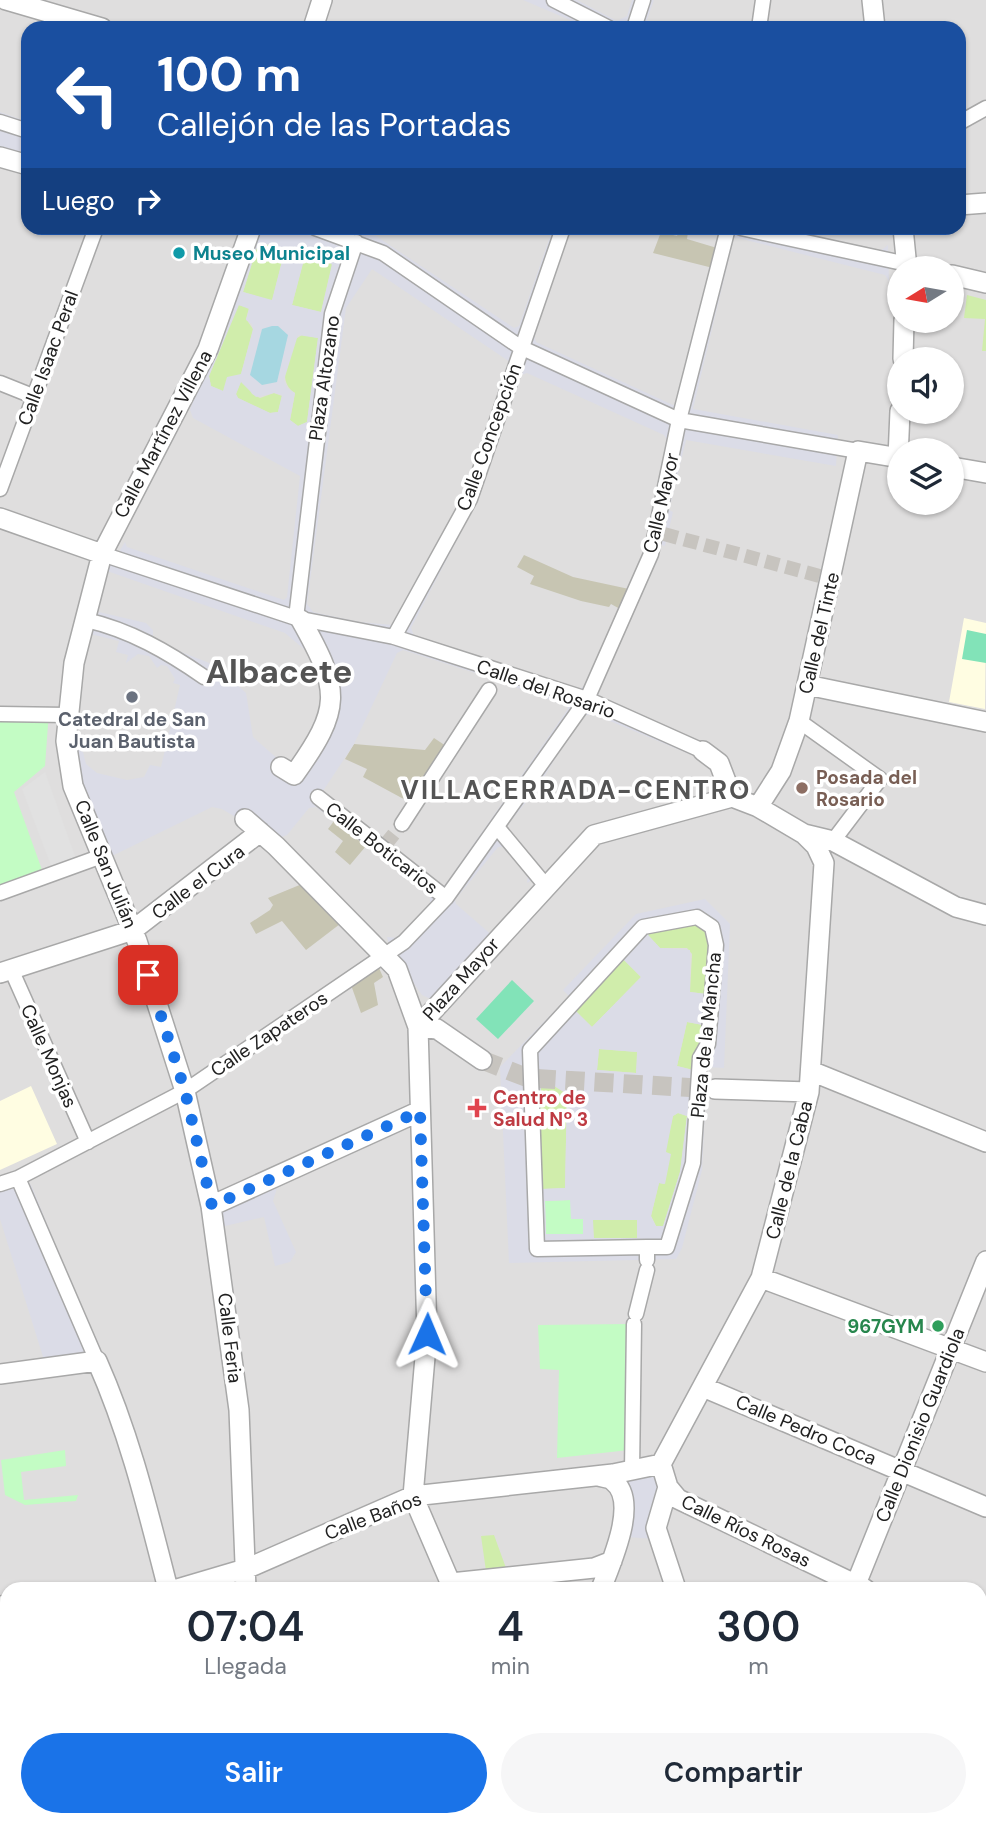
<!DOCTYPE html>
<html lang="es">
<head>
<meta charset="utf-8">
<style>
	:root { --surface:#fff; --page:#f6f6f7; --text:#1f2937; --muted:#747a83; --accent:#1a73e8 }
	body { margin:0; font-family:"DM Sans",sans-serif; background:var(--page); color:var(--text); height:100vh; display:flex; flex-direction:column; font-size:26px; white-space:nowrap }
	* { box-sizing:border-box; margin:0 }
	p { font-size:23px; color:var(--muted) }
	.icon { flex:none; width:38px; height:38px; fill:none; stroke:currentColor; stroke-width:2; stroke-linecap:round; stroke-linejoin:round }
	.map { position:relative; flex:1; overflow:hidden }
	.panel { position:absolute; left:0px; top:1582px; width:987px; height:245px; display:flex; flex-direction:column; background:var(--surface); border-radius:21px 21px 0 0; box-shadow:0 2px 5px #0004 }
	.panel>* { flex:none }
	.hud { position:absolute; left:21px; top:21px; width:945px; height:214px; border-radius:21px; box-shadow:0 2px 5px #0004; background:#1a4fa0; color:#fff; overflow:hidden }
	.needle { width:46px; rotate:259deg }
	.controls { position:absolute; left:887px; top:256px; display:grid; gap:14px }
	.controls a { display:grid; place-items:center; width:77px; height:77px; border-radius:50%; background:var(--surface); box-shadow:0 2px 5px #0004; font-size:35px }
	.pin { position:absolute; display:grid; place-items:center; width:60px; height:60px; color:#fff; margin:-30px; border-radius:14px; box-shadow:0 4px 10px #0006 }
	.me { position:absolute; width:77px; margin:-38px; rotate:1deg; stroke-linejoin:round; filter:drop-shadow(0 0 5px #0008) }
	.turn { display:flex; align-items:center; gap:24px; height:147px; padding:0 21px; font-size:32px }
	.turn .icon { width:91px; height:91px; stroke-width:2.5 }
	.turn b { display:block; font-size:49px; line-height:60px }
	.then { display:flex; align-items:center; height:66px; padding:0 21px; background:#0003; gap:14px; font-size:26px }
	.eta { display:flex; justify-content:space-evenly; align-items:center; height:119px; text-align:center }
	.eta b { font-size:42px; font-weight:600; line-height:49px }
	.button { display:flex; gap:14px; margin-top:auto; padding:14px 21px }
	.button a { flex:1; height:80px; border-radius:42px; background:var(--accent); color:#fff; font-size:28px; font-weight:600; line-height:80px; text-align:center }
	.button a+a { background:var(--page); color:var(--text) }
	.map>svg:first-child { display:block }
</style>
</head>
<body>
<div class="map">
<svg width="986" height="1827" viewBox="0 0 986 1827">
	<rect width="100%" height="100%" fill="#f1ede7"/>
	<path fill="#dfdede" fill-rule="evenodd" d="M0,0H986V1827H0ZM28,28H959V228H28ZM900,268H952V320H900ZM900,359H952V411H900ZM900,450H952V502H900ZM7,1589H980V1820H7Z"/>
	<path fill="#fffde2" d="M964,618L986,623L985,709L949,702Z
		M31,1086L57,1144L0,1170V1101Z"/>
	<path fill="#c7c5b2" d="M680,229L688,232L687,239L717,248L713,268L653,253L661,232L677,236Z
		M524,555L573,577L629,589L620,609L611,604L609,607L581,601L530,584L534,576L517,567Z
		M434,738L446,746L411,803L363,777L367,769L345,759L354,744L425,750Z
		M334,821L366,846L350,865L335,852L343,841L328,829Z
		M302,884L340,924L306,950L282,921L256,934L250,923L270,910L273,905L268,898Z
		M379,968L383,977L374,983L378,1005L361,1013L351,985Z"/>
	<path fill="#d0edab" d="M262,243L285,249L272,301L243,292L258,244Z
		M305,255L331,262L332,266L321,312L292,305Z
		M967,295L986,300V351H982L985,319L964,318Z
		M238,305L249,308L246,319L253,329L241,374L223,391L211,386L209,376Z
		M302,335L318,338L307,422L298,426L290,420L295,393C276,381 289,357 294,340Z
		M241,381L246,383L252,394L260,398L274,393L282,396L278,412L270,413L238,398L236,394Z
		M690,923L705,930L709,940L706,994L690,992L692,954L687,948H660L648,935L651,931Z
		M621,957L641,977L592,1027L573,1009Z
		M687,1022L703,1025L693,1070L677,1066Z
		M599,1049L638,1052L636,1073L597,1070Z
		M542,1084H551L567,1094L565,1188L542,1189L539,1098Z
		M678,1113L687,1116L680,1172L663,1227L656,1226L651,1216L659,1183L664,1184L665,1152L673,1116Z
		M637,1219L638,1238H593V1220Z
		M494,1535L506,1568L486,1571L481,1536Z"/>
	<path fill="#c3fcc4" d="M0,710L49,711L45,766L14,792L46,881L0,898Z
		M571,1200V1219H583V1235H546L545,1201Z
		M629,1324V1398H625L629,1450L557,1458L559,1370L540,1369L538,1325Z
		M65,1450L66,1466L21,1472L24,1500L78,1495L76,1501L25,1505L5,1495L1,1460Z"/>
	<path fill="#82e3b8" d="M967,630L986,634V663L962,659Z
		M512,980L534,1001L498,1039L476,1019Z"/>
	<path fill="#e1e1e1" d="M45,772L76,859L52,868L22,789Z"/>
	<path fill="#dbdce7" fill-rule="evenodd" d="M523,0H577L617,21L627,16L632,0H654L644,28H580L577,23Z
		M0,112L28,122V155L0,147Z
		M255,228H364L514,328L519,326L553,228H570L534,335L536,342L673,405L678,404L720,235L714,228H783L879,252L888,245L889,281L885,275L734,237L693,409L838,435L836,466L686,440L669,510L673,512L665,546L662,545L597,689L600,700L705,743L699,758L593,714L581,716L536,790L505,828L543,873L527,883L528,875L504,847H498L455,900L456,904L494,937L433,1000L422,995L391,951L387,937L397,938L430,904V895L316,807L309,808L287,835L274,840L222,809L212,807L112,856L105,847L108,843L101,844L85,806L74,748L83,752L86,764L97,773L127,780L144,777L150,765L161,767L180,685L173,683L175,679L167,666L161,665L157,668L149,656L138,654L126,663L128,655L116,652L119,641L90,634L99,612L146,623L153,630V641L217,666L246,693L253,737L279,760L293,762L322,712L321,689L314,664L305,650L285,633L107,571L125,542L127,547L233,583L284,600L287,597L300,476L193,418L190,410ZM262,243L285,250L272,300L243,292L258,244ZM305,256L332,264L321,312L292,305ZM372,269L510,362L465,492L418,589L393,625L359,622L313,612L307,604L346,308ZM239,305L249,309L246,320L252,324L253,330L241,374L227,377L223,391L211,386L209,376ZM272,326H278L287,335L276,382L262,385L255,376L267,330ZM298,335L318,338L307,422L298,426L290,420L295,393L287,388L284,380ZM527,373L664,435L668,441L647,550L586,685L576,691L415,638L411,628L474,507L521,375ZM241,382L256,397L274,393L282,395L278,412L270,413L238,398L236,394ZM403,650L488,677L567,706L568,709L445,885H435L323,791L354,744L397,653Z
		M705,899L730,924L724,1068L707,1067L702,1170L682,1248L676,1259L509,1263L500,1067L569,996L563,990L636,914ZM690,923L705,930L709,940L706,994L690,992V950L660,948L648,935L651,931ZM621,957L641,977L592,1027L573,1008ZM687,1022L703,1025L693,1070L677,1066ZM599,1049L637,1052L636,1073L597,1070ZM542,1084H551L567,1094L565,1188L542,1189L539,1098ZM678,1113L687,1116L680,1172L663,1226H656L651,1216L659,1183L665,1184L671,1154L666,1152L673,1116ZM570,1200L571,1219H583V1234H546L545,1201ZM593,1220H637V1238H594Z
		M30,1184L32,1187L100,1354L44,1360L0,1219V1192Z
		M278,1185L273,1201L296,1252L290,1262L275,1266L264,1217L221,1227V1209Z
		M654,1475L658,1481L655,1539L627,1537L633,1514L626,1480Z"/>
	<path fill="#a6d7e1" d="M272,326H278L288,335L277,382L262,385L250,375L262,329Z"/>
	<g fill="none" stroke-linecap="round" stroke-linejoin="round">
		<path stroke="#c7c4bf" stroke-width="14" stroke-dasharray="14 7" stroke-linecap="butt" d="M664,534L831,579
			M385,845L402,824"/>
		<path stroke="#c7c4bf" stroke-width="19" stroke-dasharray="19 10" stroke-linecap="butt" d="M482,1060L528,1078L715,1089"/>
		<g stroke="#a8a8a8" stroke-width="17">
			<path id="pedestrian" d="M554,0L609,28
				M634,28L643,0
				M759,28L763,0
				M0,122L28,131
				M959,123L986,108
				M315,228L383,253L520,347L679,420L858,451
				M741,228L907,264
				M0,383L35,397
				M0,489L96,228
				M102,554L296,618L394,637L587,699L703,751
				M296,618L332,314L356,242
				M86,620C130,630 168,652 204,677
				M394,637L470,499L563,228
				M0,714L67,715
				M799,721L880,779L833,841
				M318,797L446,898
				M402,824L489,690
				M497,827L546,886
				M0,893L102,856
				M11,969L88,1142
				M18,1178L97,1361
				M0,1184L18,1178L185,1091L404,942L446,898L587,699L651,554L679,420L728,228
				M647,1247L537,1249L530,1050L643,927L697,917L712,927L716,945L708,1044L700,1058L693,1163L667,1247H647V1260
				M636,1314L647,1270
				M632,1471L634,1324"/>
		</g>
		<g stroke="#a8a8a8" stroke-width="22">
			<path id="minor" d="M6,0L102,28
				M872,0L875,28
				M313,28L322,0
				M0,157L28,165
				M959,205L986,203
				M903,228L907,268
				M952,275L986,283
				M903,359L904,320
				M898,458L900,411
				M952,467L986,473
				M0,518L102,554
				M807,685L986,722
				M703,751L719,763L732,797L758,807L804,834L833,841L956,907L986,915
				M281,767L294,775C342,708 341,691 301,620
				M758,807L781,771L799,721L858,451L900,458
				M245,819L276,846L397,969L418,1027L427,1334L413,1496L453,1589
				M804,834L816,846L824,863L809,1092L761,1278L661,1464L668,1487L678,1499L865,1589
				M0,973L133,930L260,832
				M418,1027L594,835L732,797
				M418,1027L437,1029L482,1060
				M811,1071L986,1142
				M715,1089L809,1092
				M211,1206L420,1111
				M761,1278L986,1362
				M0,1374L97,1361C130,1435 148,1511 168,1589
				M703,1387L986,1507
				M598,1476C602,1477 610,1478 613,1481C640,1501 610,1565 601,1589
				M668,1487L656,1528L676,1589
				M451,1583L594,1568L612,1561
				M177,1589L248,1568L413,1496L613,1474L661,1464
				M246,1589L239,1410L211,1206L185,1091L137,941L73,786L66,741L74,663L102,554L208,349L251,228
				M854,1589L986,1261
				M0,1606L7,1605
				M980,1644L986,1647
				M0,1662L7,1658
				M253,1820V1827
				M349,1820L353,1827
				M550,1820L553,1827
				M754,1820L756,1827
				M943,1820L949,1827
				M222,1827L223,1820
				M423,1827L436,1820"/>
		</g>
		<use href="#pedestrian" stroke="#fff" stroke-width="14"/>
		<use href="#minor" stroke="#fff" stroke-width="19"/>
	</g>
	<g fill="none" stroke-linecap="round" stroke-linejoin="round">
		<path stroke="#1a73e8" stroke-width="12" stroke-dasharray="0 21.6" d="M148,975L185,1091L212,1206L420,1111L427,1334"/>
	</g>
	<circle fill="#0f9aa8" stroke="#fff" stroke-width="2.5" cx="179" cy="253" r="7"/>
	<circle fill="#6b7280" stroke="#fff" stroke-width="2.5" cx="132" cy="697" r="7"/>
	<circle fill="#8d6e63" stroke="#fff" stroke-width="2.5" cx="802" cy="788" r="7"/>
	<path fill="#e0444e" stroke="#fff" stroke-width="2.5" d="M473.5 1097.5h7v7h7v7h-7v7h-7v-7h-7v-7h7z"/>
	<circle fill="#2e9e5b" stroke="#fff" stroke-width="2.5" cx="938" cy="1326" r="7"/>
	<g text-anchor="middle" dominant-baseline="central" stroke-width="7" stroke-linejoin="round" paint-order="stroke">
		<g font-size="19" font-weight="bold" fill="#0d838f" stroke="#fff" text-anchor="start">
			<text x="193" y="253">Museo Municipal</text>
		</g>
		<g font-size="19" fill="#212121" stroke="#fff">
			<text transform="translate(48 358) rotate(-70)">Calle Isaac Peral</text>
			<text transform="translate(324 378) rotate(-82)">Plaza Altozano</text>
			<text transform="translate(163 434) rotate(-62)">Calle Martínez Villena</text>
			<text transform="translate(489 437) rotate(-70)">Calle Concepción</text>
			<text transform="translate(661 503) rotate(-77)">Calle Mayor</text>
			<text transform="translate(819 633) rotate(-77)">Calle del Tinte</text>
			<text transform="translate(546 689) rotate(19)">Calle del Rosario</text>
			<text transform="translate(382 848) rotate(38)">Calle Boticarios</text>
			<text transform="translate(106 864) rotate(68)">Calle San Julián</text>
			<text transform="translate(198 882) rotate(-37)">Calle el Cura</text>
			<text transform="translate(461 979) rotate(-48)">Plaza Mayor</text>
			<text transform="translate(269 1034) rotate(-34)">Calle Zapateros</text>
			<text transform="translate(706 1035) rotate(-84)">Plaza de la Mancha</text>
			<text transform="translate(49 1056) rotate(66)">Calle Monjas</text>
			<text transform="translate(789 1170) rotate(-76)">Calle de la Caba</text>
			<text transform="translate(230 1338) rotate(83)">Calle Feria</text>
			<text transform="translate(920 1425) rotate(-68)">Calle Dionisio Guardiola</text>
			<text transform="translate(806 1430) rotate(23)">Calle Pedro Coca</text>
			<text transform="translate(373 1516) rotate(-21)">Calle Baños</text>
			<text transform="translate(746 1531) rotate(26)">Calle Ríos Rosas</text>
		</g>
		<g font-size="19" font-weight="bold" fill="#5b616d" stroke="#fff">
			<text x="132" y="719">Catedral de San<tspan x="132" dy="22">Juan Bautista</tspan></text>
		</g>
		<g font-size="19" font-weight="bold" fill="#785e54" stroke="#fff" text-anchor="start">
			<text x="816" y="777">Posada del<tspan x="816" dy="22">Rosario</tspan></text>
		</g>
		<g font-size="19" font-weight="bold" fill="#be3a42" stroke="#fff" text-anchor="start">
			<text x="493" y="1097">Centro de<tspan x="493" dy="22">Salud Nº 3</tspan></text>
		</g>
		<g font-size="19" font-weight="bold" fill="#27864d" stroke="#fff" text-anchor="end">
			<text x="924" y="1326">967GYM</text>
		</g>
		<g font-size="26" font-weight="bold" letter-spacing="2" fill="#545454" stroke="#fff">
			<text x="576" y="790">VILLACERRADA-CENTRO</text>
		</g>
		<g font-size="33" font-weight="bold" fill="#545454" stroke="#fff">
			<text x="279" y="671">Albacete</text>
		</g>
	</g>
</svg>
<div class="controls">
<a><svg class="needle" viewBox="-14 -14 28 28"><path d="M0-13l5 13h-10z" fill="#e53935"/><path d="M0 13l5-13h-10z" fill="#747a83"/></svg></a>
<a><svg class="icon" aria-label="sound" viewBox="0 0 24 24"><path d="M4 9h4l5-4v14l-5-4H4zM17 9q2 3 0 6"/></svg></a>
<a><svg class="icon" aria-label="layers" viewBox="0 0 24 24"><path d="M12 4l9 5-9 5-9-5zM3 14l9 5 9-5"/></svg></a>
</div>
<div class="pin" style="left:148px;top:975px;background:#d93025"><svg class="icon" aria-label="arrive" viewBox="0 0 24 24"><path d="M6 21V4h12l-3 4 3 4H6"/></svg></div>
<svg class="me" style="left:427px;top:1334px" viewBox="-20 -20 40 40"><path d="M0-17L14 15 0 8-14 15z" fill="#1a73e8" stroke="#fff" stroke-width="4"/></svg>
<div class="hud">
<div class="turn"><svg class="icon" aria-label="left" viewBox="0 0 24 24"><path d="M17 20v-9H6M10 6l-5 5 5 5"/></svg><div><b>100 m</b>Callejón de las Portadas</div></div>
<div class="then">Luego<svg class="icon" aria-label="right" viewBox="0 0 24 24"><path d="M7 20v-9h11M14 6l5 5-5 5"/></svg></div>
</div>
<section class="panel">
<div class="eta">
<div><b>07:04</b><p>Llegada</p></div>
<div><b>4</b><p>min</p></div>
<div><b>300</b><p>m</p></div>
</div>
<div class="button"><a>Salir</a><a>Compartir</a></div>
</section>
</div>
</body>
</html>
